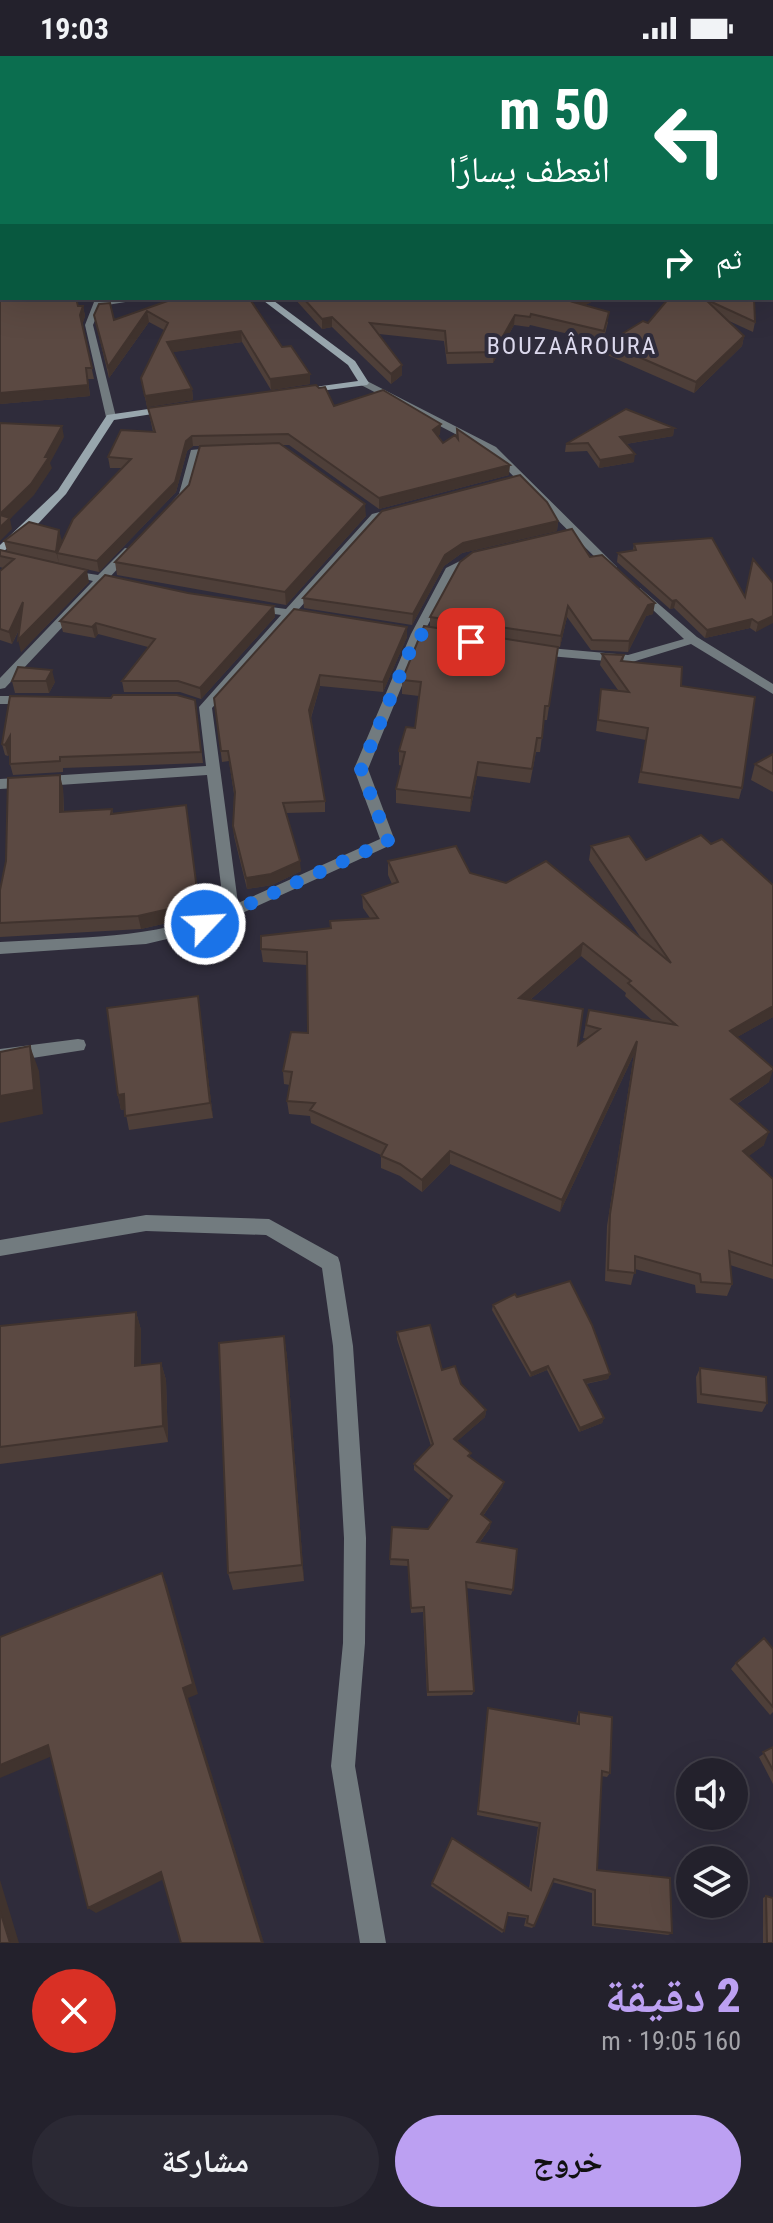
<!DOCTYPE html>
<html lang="ar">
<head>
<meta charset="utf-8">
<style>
	:root { --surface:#23212c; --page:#2b2934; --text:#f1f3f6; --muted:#a3a3a9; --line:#403e48; --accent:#bca0f2 }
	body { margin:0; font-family:"Roboto Condensed","Noto Naskh Arabic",sans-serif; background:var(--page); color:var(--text); direction:rtl; height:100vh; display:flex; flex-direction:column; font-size:30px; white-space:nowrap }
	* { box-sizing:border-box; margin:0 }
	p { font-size:26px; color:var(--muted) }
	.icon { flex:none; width:44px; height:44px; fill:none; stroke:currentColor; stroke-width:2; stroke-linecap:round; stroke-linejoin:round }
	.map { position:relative; height:1887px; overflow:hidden; direction:ltr }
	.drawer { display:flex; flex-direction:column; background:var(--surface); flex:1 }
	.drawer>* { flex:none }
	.top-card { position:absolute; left:0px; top:0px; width:774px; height:244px; box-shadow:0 8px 32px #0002,0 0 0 2px var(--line); direction:rtl; background:#0b6e4f; color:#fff; overflow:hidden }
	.fabs { position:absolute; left:676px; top:1702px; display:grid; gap:16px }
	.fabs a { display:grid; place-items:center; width:72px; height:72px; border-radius:50%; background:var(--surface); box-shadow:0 8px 32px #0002,0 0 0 2px var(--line); font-size:40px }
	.pin { position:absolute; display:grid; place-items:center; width:68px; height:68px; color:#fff; margin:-34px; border-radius:16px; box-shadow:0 4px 12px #0006 }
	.me { position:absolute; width:88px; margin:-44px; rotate:65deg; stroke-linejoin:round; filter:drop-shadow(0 0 6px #0008) }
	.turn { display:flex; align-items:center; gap:28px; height:168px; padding:0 32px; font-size:36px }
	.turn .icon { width:104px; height:104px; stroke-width:2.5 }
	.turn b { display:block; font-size:56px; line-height:68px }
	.then { display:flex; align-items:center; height:76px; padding:0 32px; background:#0003; gap:16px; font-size:30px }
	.round { display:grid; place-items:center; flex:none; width:84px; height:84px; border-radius:42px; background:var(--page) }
	.summary { display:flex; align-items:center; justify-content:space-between; height:136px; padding:0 32px }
	h1 { font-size:48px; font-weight:800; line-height:60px; color:var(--accent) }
	.button { display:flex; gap:16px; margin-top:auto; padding:16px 32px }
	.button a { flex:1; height:92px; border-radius:48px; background:var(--accent); color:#111; font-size:32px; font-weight:800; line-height:92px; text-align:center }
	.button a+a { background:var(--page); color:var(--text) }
	.status { display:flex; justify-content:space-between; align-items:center; height:56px; padding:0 40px; background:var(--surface); direction:ltr }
	.status svg { height:22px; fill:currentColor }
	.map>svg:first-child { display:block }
</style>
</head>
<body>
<div class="status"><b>19:03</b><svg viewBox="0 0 49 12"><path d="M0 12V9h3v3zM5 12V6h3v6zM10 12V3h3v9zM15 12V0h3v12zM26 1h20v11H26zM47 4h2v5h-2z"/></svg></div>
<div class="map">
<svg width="773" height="1887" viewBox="0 0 773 1887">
	<rect width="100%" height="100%" fill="#2f2c3b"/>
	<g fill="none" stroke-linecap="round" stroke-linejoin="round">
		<path fill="#727b7f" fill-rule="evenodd" d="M286,0H293L294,2H287Z
			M337,0H345L347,2H339Z
			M772,169H773V173H772Z
			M125,242H150L101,250L93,269L116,361L111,364L106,361L85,269L94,246Z
			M361,325H367L496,391L617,511V515H609L488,395L361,329Z
			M221,391L226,394L225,396L199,399L189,439L178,451H170L169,449L179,438L191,394Z
			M395,452L400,455L399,457L380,462L298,554L314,557V563L292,561L212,652L238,847L380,783L354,713L411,578L446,512L474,498H482V502L457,514L423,578L368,713L395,785L393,788L205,874L146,888L0,898V886C75,881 155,884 224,853L207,719L0,733V723L206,710L199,651L281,559L249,554V548L286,553L372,458Z
			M125,492L135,494L109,522L124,526V530L103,528L5,632L0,633V622L93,525L65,518V514L98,519Z
			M640,532L697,581L773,628V638L691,588L629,607L538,599L532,595L538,591L628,599L684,583L636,538V534Z
			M0,640H30L36,644L30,648H0Z
			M78,983L84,984L86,989L84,994L0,1007V993Z
			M146,1159L269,1163L338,1201L340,1207L353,1290L366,1482L365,1587L355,1710L386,1887H360L331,1710L343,1587L344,1482L333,1290L322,1212L266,1179L146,1175L0,1200V1184Z"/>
		<path fill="#98a6ad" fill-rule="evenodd" d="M0,35L2,36V41L0,40Z
			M260,242H270L355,305L369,327L367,329L304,337L302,335L307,332L358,325L348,309Z
			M169,350L172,351V355L114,364L66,438L36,470L0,498V489L58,434L107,359Z"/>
	</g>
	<path fill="#4e3f39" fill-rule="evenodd" d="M773,0V153H772Z
		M0,155H2V242L78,250H83L85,260L82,269L94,323H88L90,340L0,348Z
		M176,242L282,291L310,318V328L271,334L242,286L172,296L192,333L193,344L147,351L141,322L164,274L149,266L109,322L94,259L114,264Z
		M294,242H599L585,249L608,266L603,286L530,269L529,271L514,269L493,307L447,308L444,285L379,278L402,309V319L391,328L332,271L322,273Z
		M669,242H754L755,266L753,276L729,265L744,280L742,290L694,337L605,298L607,287L648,267Z
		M334,350L440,378L438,380L443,387L456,381L457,373L509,419L379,453L289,389H282L366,460L286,549L117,519L115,506L189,429L200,390H193L187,395L176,436L99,516L45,504L89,526L21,596L20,572L12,588L0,584V515L3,512L0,511V494L7,495L4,485L59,474L61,487L122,412H110L108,401L153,376L148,352Z
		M674,372L673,380L626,388L634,406L599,412L587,395L565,396L566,388Z
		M558,465L557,475L462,497L444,510L412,569L304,552L303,542Z
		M634,488L745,541L773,527L756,576L750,572L705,582L674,552L670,553L617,506L618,497L633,494Z
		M590,501L653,558L646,560L628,596L591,594L567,561L560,591H558L547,664H544L540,696H536L530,727L477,720L470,756L396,747V733L402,710L399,709V695L415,672L419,640L402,638V624L430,570V561Z
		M188,537L274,550L275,561L201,643L180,636H124L122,625L148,591L98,578L95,582L63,576L60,565Z
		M407,571V581L383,636L320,630L311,662L325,745V756L286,757L301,815L272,829L247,833L234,780L233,770L234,738L229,705L222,706L214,642Z
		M602,598L624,599L623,606L681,630L742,732L739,743L638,727L646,684L596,675L601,633L618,634L600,609Z
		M18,611L55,626L49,637H15L12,625Z
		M195,644L203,707L63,712V716L13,719L10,708V697L8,700L5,699L2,688Z
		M773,698V736L751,724L755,708Z
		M63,732L64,756L112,753L113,758L198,839L197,860L141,873L0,881V834Z
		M591,790L646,804L773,961L737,981L769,1026L737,1048L764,1089L748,1100L773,1123V1223L730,1209L732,1228L727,1240L696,1237L695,1229L635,1213L631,1229L605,1225L607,1170L634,998L560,1156L450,1108L422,1136L400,1120L381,1112V1099L311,1067L310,1060L289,1058L287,1045L290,1029L284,1028L283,1015L308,977L307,909L263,906L261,893L331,872L370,862L363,852L362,839L392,828L388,819V805L470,817L643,885L589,804ZM581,900L626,937L625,940L653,965L589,954L583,982L587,983L578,989L530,944Z
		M200,955L213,1062L129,1074L125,1053L121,1054L118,1039Z
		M517,1241L610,1318L608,1323L586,1328L604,1362L602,1367L579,1376L547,1314L530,1321L492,1254L493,1249Z
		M136,1256L141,1274V1310L161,1307L166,1324L168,1386L0,1408V1270Z
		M397,1276L442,1314L461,1328L486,1354L485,1361L457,1385L470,1401L504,1426L502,1432L483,1460L490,1472L480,1486L513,1534L511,1539L466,1532L474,1635L472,1639L427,1640L423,1556L411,1557L408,1510L390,1509L392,1471L428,1473L449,1444L414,1414V1408L431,1390L397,1283Z
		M284,1280L287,1301L304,1525L233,1534L228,1517Z
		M700,1312L767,1347L762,1356L697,1347L696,1321Z
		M773,1593V1656L770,1659L731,1613L736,1607Z
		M488,1652L576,1668L577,1661L579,1656L610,1717L607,1721L601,1720L597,1814L672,1877L668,1879L592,1870V1837L552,1826L534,1870L532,1872L524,1870L526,1862L508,1860L504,1875L502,1877L431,1830L432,1827L529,1833L538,1771L477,1759Z
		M773,1691V1728L759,1701Z
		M766,1840L773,1887H763V1842Z"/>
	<path fill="#40332e" d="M581,242H599L572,256L573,246Z
		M83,250L85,260L82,270L80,259Z
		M147,255L149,266L109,322L108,311Z
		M515,259L514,269L493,307L494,296Z
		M332,261V271L322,273V263Z
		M241,275L242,286L168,297L167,286Z
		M744,280L742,290L694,337L696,326Z
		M402,309V319L391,328V318Z
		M86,312L90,340L0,348V337Z
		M310,318V328L271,334L270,323Z
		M192,333L193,344L147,351L145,340Z
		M441,368L440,378L433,384V374Z
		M62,370L64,381L50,407L52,412L34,439L10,463L12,473L0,485V458L45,401Z
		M674,372L673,380L619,389L620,381Z
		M192,380L193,390L187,395L176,436L99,516L97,505L186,385Z
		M635,398L634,406L599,412L600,404Z
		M510,409L509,419L379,453V442Z
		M365,448L366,460L286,549L285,536Z
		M558,465L557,475L462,497L444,510L412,569L413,558L445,499L463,487Z
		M59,474L62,485L60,497H57L59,507L56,496Z
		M87,514L89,526L21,596L18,584Z
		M676,544L674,552L670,553L672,545Z
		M23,546L26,558L12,588L9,576Z
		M655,547L653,558L646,560L628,596L629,585L648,549Z
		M274,550L275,561L201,643L200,632Z
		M568,550L567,561L560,591L561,580Z
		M773,560V567L756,576L758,567Z
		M752,563L750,572L705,582L707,574Z
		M96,567L98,578L95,582L92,571Z
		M407,571V581L383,636V626Z
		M52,614L55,626L49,637L46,625Z
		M320,619V630L310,664L309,654Z
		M10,680L13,691L8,700L5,689Z
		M478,706L477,720L470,756L471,742Z
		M60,719L63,732L64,769L60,756Z
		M186,749L198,839L197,860L141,873L138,860Z
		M300,805L301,815L272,829L247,833L246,822Z
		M583,887L581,900L517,955L519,942Z
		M198,940L200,955L213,1062L210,1047Z
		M773,950V961L725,988L730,975Z
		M637,985L634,998L560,1156L562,1144Z
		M30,990L39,1015L43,1058L0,1067V1040Z
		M773,1014L769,1026L726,1055L731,1043Z
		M124,1038L128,1052L121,1054L118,1039Z
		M769,1076L764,1089L738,1108L743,1095Z
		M450,1095V1108L422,1136V1124Z
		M136,1256L141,1274V1327L135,1310Z
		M284,1280L287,1301L304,1525L302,1509Z
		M161,1307L166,1324L168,1386L163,1370Z
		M548,1310L547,1314L530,1321L531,1317Z
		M610,1318L608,1323L583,1328L584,1324Z
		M486,1354L485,1361L453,1389L454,1383Z
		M604,1362L602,1367L579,1376L580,1372Z
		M504,1426L502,1432L480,1464L481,1458Z
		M491,1466L490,1472L476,1491L477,1486Z
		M162,1517L167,1529L198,1638L188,1642L264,1887H262L183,1632Z
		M48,1689L57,1698L0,1722V1709Z
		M161,1816L168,1821L96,1857L88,1852Z
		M0,1824L19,1887H10L0,1855Z"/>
	<path fill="#5b4942" stroke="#40332e" stroke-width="2" fill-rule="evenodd" d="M557,0H773V26L772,2H554Z
		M772,34H773V62H772Z
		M772,70H773V143H772Z
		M0,98L2,99V116H0Z
		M0,155H2V202L0,196Z
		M772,189L773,190V224H772Z
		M2,205V242H76L78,250H83L80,259L92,312H86L88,329L0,337V207Z
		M176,242H249L282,291L291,290L310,318L270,323L241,275L167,286L192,333L145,340L141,322L168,267L147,255L108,311L94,259L99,248L110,247L114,264Z
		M303,242H581L573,246L609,256L604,275L531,258L530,261L515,259L494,296L447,297L445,275L370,267L402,309L391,318L332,261L322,263Z
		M669,242H754L755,266L705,243L744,280L696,326L607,287L643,265L648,267Z
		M316,329L319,332L325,331L334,350L383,334L441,368L433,374L443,387L455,379L458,383L457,373L510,409L379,442L288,378L192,380L186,385L175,426L97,505L57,497L73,463L131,403L108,401L121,374L155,376L148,352Z
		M626,353L674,372L620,381L635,398L600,404L588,387L566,388Z
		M0,367L62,370L45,401H49L31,428L0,458Z
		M279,387L365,448L285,536L115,506L189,429L200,390Z
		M520,419L547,446L558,465L463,487L445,499L413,558L303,542L382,455Z
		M0,459L10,462L0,471Z
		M29,466L59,474L56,496L4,485Z
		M572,473L590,501L602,499L655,547L648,549L629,585L592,584L568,550L561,580L430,561L460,506L473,496Z
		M712,482L745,541L753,503L773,527V560L758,567L752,563L707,574L676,544L672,545L618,497L636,494L634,488Z
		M0,494L87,514L18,584L23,546L9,576L0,573V515L14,503L0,500Z
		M105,519L188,537L274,550L200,632L178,625H122L155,583L96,567L92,571L60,565Z
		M294,553L407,571L383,626L320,619L309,654L325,745L283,747L300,805L271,818L246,822L233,770L235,736L228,695H221L214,642Z
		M424,570L558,591L549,650H545L542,682H537L532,713L478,706L471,742L396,733L405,696L399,695L406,671L415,672L421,626L402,624Z
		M602,598L624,599L621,605L682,611L681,630L755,641L742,732L641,716L648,672L598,664L601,633L629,636Z
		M18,611L52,614L46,625H12Z
		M113,639H177L195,644L201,696L60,701V705L10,708V680L5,689L2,688L10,640L111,642Z
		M773,698V718L755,708Z
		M60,719V756L112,753L111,758L186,749L196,826L195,847L138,860L0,867V834L6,805L8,722Z
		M701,779L711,788L722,783L773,829V950L730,975L773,1012V1014L731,1043L769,1076L743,1095L773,1123V1210L729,1195L732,1228L701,1226L700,1218L635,1200V1217L608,1214L610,1158L637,985L562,1144L450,1095L422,1124L400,1108L381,1100L387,1089L310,1054L315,1047L287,1045L292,1016L283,1015L291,976L308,977L307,896L261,893V880L331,872L330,865L378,862L362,839L398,826L388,805L456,790L470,817L506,827L546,805L671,907L591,790L629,780L646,804ZM583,887L631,925L628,927L676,969L589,954L586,969L600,973L578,989L583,953L519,942Z
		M198,940L210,1047L125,1060L124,1038L118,1039L107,952Z
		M30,990L34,1034L0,1040V996Z
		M570,1225L592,1269L610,1318L584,1324L604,1362L580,1372L548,1310L531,1317L493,1249L515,1238L517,1241Z
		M136,1256L135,1310L161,1307L163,1370L0,1391V1270Z
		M430,1269L442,1314L455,1310L461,1328L486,1354L454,1383L471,1397L468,1400L504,1426L481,1458L491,1466L477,1486L517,1493L513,1534L466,1526L474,1635L428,1636L424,1551L411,1552L408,1504L390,1503L392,1471L428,1473L452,1440L414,1408L433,1388L397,1276Z
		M284,1280L302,1509L228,1517L219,1287Z
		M700,1312L766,1321L767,1347L701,1338Z
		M162,1517L193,1628L183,1632L262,1887H181L161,1816L88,1852L48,1689L0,1709V1581Z
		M764,1582L773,1593V1651L736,1607Z
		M488,1652L579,1668V1656L612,1661L610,1717L602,1715L597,1814L670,1822L672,1877L595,1868V1834L554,1823L534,1870L527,1867L528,1860L508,1857L504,1875L432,1827L452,1782L531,1834L540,1767L478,1755Z
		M773,1691V1714L763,1696Z
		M766,1840L773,1842V1887H767Z
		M0,1855L10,1887H0Z"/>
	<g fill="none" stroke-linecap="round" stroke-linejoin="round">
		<path stroke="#1a73e8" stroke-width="14" stroke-dasharray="0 25.2" d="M205,868L388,785L361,713L417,578L471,586"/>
	</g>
	<g text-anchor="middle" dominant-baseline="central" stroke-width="8" stroke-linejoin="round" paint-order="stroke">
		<g font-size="24" letter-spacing="2" fill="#dbd8ec" stroke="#2f2c3b">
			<text x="572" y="290">BOUZAÂROURA</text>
		</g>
	</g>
</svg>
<div class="fabs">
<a><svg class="icon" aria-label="sound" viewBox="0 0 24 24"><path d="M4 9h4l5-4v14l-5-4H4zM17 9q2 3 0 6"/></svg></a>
<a><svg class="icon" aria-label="layers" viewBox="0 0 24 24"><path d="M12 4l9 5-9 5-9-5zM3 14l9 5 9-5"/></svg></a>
</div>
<div class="pin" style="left:471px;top:586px;background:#d93025"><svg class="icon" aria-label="arrive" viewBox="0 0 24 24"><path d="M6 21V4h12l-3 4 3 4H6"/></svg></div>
<svg class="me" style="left:205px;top:868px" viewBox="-20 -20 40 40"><circle r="17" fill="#1a73e8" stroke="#fff" stroke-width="3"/><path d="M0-11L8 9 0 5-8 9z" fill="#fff"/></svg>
<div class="top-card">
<div class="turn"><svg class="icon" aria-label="left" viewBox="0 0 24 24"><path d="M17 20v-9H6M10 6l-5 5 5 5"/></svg><div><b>50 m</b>انعطف يسارًا</div></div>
<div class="then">ثم<svg class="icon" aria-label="right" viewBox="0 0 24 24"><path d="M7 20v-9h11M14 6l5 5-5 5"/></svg></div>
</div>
</div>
<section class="drawer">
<div class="summary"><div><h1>2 دقيقة</h1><p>160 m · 19:05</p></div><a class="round" style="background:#d93025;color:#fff"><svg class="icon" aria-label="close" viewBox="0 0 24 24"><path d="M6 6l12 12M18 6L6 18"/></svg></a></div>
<div class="button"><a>خروج</a><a>مشاركة</a></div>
</section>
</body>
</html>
